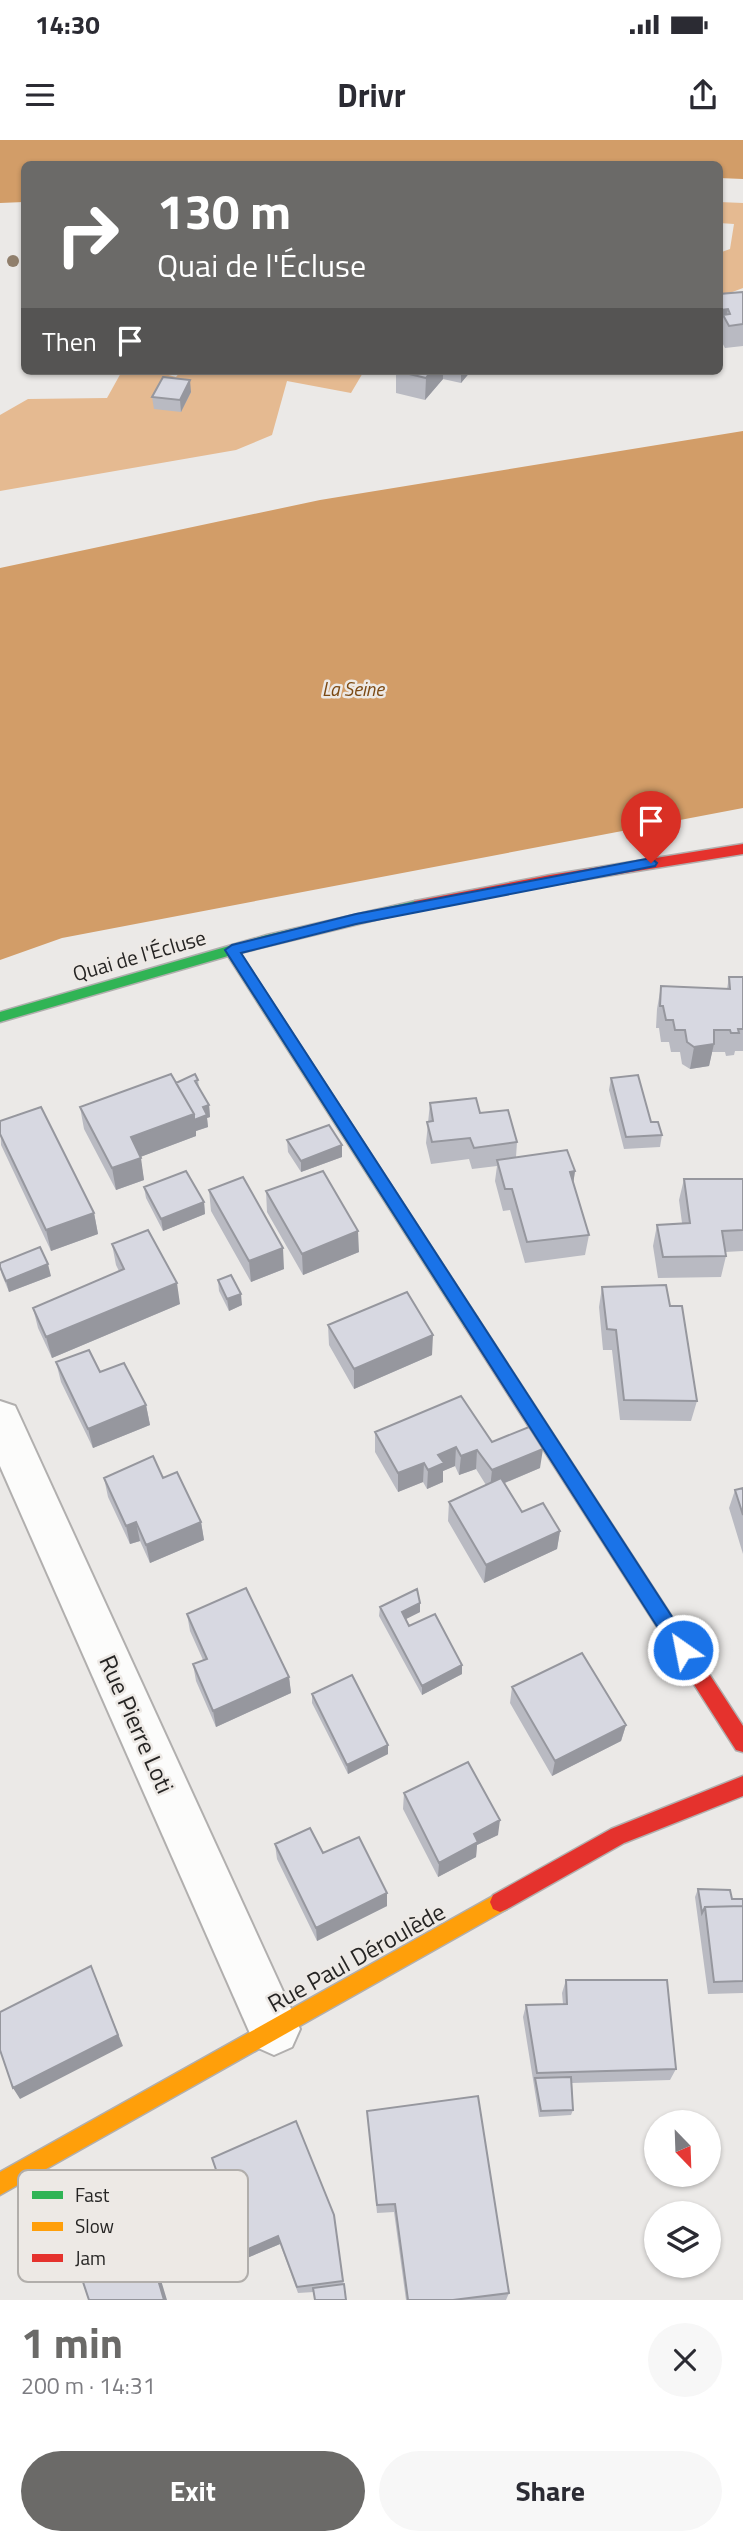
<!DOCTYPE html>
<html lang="en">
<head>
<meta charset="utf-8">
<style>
	:root { --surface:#fff; --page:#f7f7f7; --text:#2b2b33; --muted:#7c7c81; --accent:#6b6a68 }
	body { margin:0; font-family:"Titillium Web",sans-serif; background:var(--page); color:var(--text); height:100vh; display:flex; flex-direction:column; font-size:26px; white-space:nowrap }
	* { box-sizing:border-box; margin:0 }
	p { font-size:23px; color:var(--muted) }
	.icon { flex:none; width:38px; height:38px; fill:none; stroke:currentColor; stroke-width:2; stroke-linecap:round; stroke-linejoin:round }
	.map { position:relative; height:2160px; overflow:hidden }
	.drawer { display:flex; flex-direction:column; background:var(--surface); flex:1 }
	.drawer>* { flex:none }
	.banner { position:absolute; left:21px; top:21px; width:702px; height:214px; border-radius:10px; box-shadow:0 2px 5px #0004; background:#6b6a68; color:#fff; overflow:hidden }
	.needle { width:46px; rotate:157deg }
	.fabs { position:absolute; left:644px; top:1970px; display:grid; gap:14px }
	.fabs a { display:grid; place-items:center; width:77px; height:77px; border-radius:50%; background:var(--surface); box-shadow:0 2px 5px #0004; font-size:35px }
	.pin { position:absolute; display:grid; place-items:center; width:60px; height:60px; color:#fff; margin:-72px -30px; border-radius:50% 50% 50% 0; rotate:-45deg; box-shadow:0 0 7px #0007 }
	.pin .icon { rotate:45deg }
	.me { position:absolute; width:77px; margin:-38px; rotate:327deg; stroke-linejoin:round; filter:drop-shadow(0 0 5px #0008) }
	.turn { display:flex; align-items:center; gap:24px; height:147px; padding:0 21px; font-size:32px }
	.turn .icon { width:91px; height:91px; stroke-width:2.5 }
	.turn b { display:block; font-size:49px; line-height:60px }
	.then { display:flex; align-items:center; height:66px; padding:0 21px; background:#0003; gap:14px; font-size:26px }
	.round { display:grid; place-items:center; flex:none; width:74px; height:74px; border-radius:37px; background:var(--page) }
	.overview { display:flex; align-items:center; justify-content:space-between; height:119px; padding:0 21px }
	h1 { font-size:42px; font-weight:700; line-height:52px; color:var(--accent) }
	.cta { display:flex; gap:14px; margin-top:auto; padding:14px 21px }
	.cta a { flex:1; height:80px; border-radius:42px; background:var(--accent); color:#fff; font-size:28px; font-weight:700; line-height:80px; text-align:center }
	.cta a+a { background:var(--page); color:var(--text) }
	.status { display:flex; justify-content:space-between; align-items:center; height:49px; padding:0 35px; background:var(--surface); direction:ltr }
	.status svg { height:19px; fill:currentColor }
	header { display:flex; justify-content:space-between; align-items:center; height:91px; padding:0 21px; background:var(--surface); font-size:32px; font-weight:700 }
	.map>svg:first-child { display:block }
</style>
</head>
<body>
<div class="status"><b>14:30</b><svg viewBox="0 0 49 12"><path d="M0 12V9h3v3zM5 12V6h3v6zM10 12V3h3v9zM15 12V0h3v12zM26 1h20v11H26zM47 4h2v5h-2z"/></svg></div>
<header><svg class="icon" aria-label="menu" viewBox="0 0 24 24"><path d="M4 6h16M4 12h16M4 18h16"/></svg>Drivr<svg class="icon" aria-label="share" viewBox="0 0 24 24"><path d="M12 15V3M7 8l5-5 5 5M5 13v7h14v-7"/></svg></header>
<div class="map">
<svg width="743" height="2160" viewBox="0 0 743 2160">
	<rect width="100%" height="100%" fill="#ebe9e7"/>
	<path fill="#e5ba91" d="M719,62L743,63V148L719,157V113L730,109L734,84L719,83Z
		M122,231H153L176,237L181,231H364L351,253L287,241L272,295L236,310L0,351V275L28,259L107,258Z"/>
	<path fill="#d29d68" d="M0,0H743V39L719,38V24H24V62L0,63Z
		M743,291V668L62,798L0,820V428L320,360Z"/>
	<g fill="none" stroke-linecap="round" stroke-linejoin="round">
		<g stroke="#b1afae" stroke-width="4">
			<path id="street" d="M0,1261L15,1266L21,1279L292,1871L300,1889L292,1907L274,1915L256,1907L0,1326Z"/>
		</g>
		<g stroke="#b1afae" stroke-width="3">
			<path id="fast" d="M415,761L422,766L420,769L240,813L477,1177L479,1182L477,1187L471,1189L465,1187L228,816L0,882V872L267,795Z"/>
		</g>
		<g stroke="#b1afae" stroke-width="3">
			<path id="slow" d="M500,1752L507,1755L510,1762L507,1769L0,2055V2032Z"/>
		</g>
		<g stroke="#b1afae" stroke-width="3">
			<path id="jam" d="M743,704V714L550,745L415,771L408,766L415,761L550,735Z
				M471,1175L477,1177L743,1586V1612L736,1610L465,1187L463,1182L465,1177Z
				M743,1636V1656L624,1703L507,1769L500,1772L493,1769L490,1762L493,1755L611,1689Z"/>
		</g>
		<use href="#street" fill="#fcfcfb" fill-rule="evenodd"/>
		<use href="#fast" fill="#30b455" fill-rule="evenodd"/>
		<use href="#slow" fill="#ff9f0a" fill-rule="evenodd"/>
		<use href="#jam" fill="#e5322d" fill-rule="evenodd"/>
	</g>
	<circle fill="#907f6c" cx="13" cy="121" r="6"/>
	<path fill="#b9bac2" d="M743,152V206L725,208L719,197V154Z
		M396,231H471L461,243L443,239L425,260L396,253Z
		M191,252L181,272L154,269L152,257Z
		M729,837H743V911H735L734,915L726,916L725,912H712L709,926L690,929L682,924L680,912H671L669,902H661L659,888H656L657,869L661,846L727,849Z
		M611,938L662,995L660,1007L624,1009L609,950Z
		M198,940L199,948L209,965L210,977L207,978L208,987L196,991V996L140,1017L144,1040L116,1050L84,989L80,967L176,943Z
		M430,963L480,973L517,1002L516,1017L575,1031L573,1043L589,1095L585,1115L525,1123L510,1070L503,1071L495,1041L497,1026L472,1029L469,1019L431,1024L426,1003Z
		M0,981L94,1073L98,1094L51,1111L1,1005Z
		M287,1000L342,1005V1017L301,1032L288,1012Z
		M684,1039H743V1111L725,1112L726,1116L721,1137L658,1138L653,1106L657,1085L682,1083L679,1060Z
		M144,1047L204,1062L205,1074L163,1091L146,1058Z
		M209,1050L284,1129L251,1142L211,1071Z
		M266,1051L359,1112L303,1135L267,1072Z
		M112,1104L180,1164L52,1218L38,1188L33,1168L119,1131L116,1125Z
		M0,1127L51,1136L9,1152L2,1135Z
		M218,1140L242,1165L229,1171L219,1151Z
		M602,1147L670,1166L697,1261L691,1281L620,1280L612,1210H603L599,1167Z
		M328,1185L432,1215L354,1249L329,1205Z
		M56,1222L146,1265L150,1285L93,1308L61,1242Z
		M375,1292L492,1302L540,1328L505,1343L522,1372L560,1391L557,1409L484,1443L448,1381L449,1362L486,1345L476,1329L459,1335L455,1326L443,1331V1342L427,1349L423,1342L398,1352L375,1312Z
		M104,1338H163L201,1382L204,1400L150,1423L140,1401L130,1404L108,1357Z
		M743,1348V1414L729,1368L735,1350Z
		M380,1467L420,1472L406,1479L409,1486L462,1534L422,1555L379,1476Z
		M187,1474L289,1537L291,1553L216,1587L196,1541L193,1524L203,1520L190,1491Z
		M512,1547L626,1585L621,1601L552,1636L510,1563Z
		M312,1554L388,1605V1614L348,1634L312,1563Z
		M404,1653L498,1695L477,1705L476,1717L438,1737L403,1669Z
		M275,1704L323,1713L387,1753V1766L317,1801L277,1719Z
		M698,1749L732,1759H743V1853L708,1854L695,1757Z
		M566,1840L676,1929L670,1940L572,1943L573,1970L571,1975L539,1977L523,1877L526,1865L563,1864L562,1853Z
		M367,1971L509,2153L506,2160H406L394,2072L377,2073L368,1981Z
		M212,2018L334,2075L346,2160L314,2152L298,2153L280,2104L247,2118Z"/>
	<path fill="#96979e" d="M728,169L726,181L723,175L719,196L721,185H719L720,170Z
		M431,231H443V239L425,260L426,238Z
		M461,231H471L461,243Z
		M190,240L191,252L181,272L180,260Z
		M714,904L709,926L690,929L694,907Z
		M209,965L210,977L207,978L208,987L196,991V996L135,1019L131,997Z
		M342,1005V1017L301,1032V1021Z
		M141,1018L144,1040L116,1050L112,1028Z
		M575,1031L572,1052L570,1032Z
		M204,1062L205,1074L163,1091L161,1079Z
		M94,1073L98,1094L51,1111L46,1090Z
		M358,1091L359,1112L303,1135L302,1114Z
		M283,1108L284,1129L251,1142L249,1121Z
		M48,1124L51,1136L9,1152L6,1141Z
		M177,1143L180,1164L52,1218L46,1197Z
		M241,1154L242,1165L229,1171L227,1159Z
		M433,1195L432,1215L354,1249V1229Z
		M146,1265L150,1285L93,1308L88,1289Z
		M456,1307L455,1326L443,1331V1342L427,1349L428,1330L438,1315Z
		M543,1309L540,1328L490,1349L492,1330Z
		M477,1310L476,1329L459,1335L461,1316Z
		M424,1323L423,1342L398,1352V1333Z
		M136,1382L140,1401L130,1404L126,1386Z
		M201,1382L204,1400L150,1423L146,1405Z
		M560,1391L557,1409L484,1443L486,1425Z
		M420,1463V1472L402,1481V1472Z
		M462,1525V1534L422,1555V1546Z
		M289,1537L291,1553L216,1587L213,1571Z
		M626,1585L621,1601L552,1636L555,1621Z
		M388,1605V1614L348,1634L347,1625Z
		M500,1680L498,1695L477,1705L476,1717L438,1737L439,1723L474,1694Z
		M387,1753V1766L317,1801L316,1788Z
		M91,1826L123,1906L20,1959L13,1948Z
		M278,2096L280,2104L247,2118L244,2111Z
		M149,2109L154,2117L167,2160H164Z"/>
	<path fill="#d7d8e1" stroke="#96979e" stroke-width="2" d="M743,152V184L729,186L723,175L730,174L728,169L720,170L719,169V154Z
		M397,231H431L426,238Z
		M163,237L190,240L180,260L152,257Z
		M729,837H743V889H738L739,893H731L730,890H714V904L694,907L687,902L685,890H675L673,880H666L663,866H660L661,846L730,849Z
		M171,934L194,974L131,997L141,1018L112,1028L80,967Z
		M195,934L198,940L195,941L209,965L203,967L207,975L194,980V974L176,943Z
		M638,935L651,982H658L662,995L626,997L611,938Z
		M476,958L480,973L508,970L517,1002L474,1008L470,998L432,1002L427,982L433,981L430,963Z
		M41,967L94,1073L46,1090L0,994V981Z
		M329,985L342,1005L301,1021L287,1000Z
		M567,1010L575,1031L570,1032L589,1095L527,1102L512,1049H505L497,1020Z
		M186,1031L204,1062L161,1079L144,1047Z
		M323,1031L358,1091L302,1114L266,1051Z
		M243,1037L283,1108L249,1121L209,1050Z
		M684,1039H743V1090L722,1091L726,1116L663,1117L657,1085L690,1083Z
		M148,1090L177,1143L46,1197L33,1168L124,1129L112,1104Z
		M40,1107L48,1124L6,1141L0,1127V1123Z
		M231,1135L241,1154L227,1159L218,1140Z
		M666,1145L670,1166H682L697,1261L624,1260L616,1190L607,1189L602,1147Z
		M407,1152L433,1195L354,1229L328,1185Z
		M89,1210L100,1232L124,1223L146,1265L88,1289L56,1222Z
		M461,1256L492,1302L529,1287L543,1309L492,1330L477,1310L461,1316L456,1307L438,1315L444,1323L428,1330L424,1323L398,1333L375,1292Z
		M153,1316L163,1338L177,1332L201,1382L146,1405L136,1382L126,1386L104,1338Z
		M501,1338L522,1372L543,1363L560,1391L486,1425L449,1362Z
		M743,1348V1375L735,1350Z
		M246,1448L289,1537L213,1571L193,1524L207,1519L187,1474Z
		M417,1449L420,1463L402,1472L409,1486L435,1474L462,1525L422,1546L380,1467Z
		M582,1513L626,1585L555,1621L512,1547Z
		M352,1535L388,1605L347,1625L312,1554Z
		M468,1622L500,1680L474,1694L478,1702L439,1723L404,1653Z
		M310,1688L323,1713L359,1697L387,1753L316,1788L275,1704Z
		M698,1749L730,1750L732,1759H743V1766L705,1767L702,1773Z
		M743,1766V1841L714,1842L705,1767Z
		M91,1826L118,1895L13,1948L0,1910V1872Z
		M566,1840H667L676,1929L537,1933L526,1865L567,1864Z
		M571,1937L573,1970L541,1971L535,1938Z
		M478,1956L509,2153L453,2160H408L395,2064L377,2065L367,1971Z
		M296,1981L334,2075L343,2141L297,2147L278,2096L244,2111L212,2018Z
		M149,2109L164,2160H89L83,2142Z
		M344,2144L346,2160H315L313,2148Z"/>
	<path fill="#1a73e8" stroke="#114b97" stroke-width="2" d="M651,718L657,723L655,726L356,784L241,813L689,1503L692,1510L689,1516L683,1519L676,1516L225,810L232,805L356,774Z"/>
	<g text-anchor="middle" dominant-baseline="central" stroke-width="5" stroke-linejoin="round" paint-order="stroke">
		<g font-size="19" font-style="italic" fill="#7b4913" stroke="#ede9e5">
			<text x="353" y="548">La Seine</text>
		</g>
		<g font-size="21" fill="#262524" stroke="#ede9e5">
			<text transform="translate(139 815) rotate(-16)">Quai de l'Écluse</text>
		</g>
		<g font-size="24" fill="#262524" stroke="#ede9e5">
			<text transform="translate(137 1584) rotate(66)">Rue Pierre Loti</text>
			<text transform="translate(356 1817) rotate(-29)">Rue Paul Déroulède</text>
		</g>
	</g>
	<rect x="18" y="2030" width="230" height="112" rx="10" fill="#ede9e5" stroke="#b1aeab" stroke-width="2"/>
	<rect x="32" y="2051" width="31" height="8" fill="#30b455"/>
	<rect x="32" y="2082" width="31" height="9" fill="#ff9f0a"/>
	<rect x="32" y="2114" width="31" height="8" fill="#e5322d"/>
	<g font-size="19" fill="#262524">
		<text x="75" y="2062">Fast</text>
		<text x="75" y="2093">Slow</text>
		<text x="75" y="2125">Jam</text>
	</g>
</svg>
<div class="fabs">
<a><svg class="needle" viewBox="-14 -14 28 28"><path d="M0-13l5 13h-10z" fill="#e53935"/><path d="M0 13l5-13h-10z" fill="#7c7c81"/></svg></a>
<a><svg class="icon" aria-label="layers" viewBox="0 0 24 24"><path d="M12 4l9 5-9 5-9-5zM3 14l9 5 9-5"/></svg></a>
</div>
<div class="pin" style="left:651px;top:723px;background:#d93025"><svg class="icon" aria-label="arrive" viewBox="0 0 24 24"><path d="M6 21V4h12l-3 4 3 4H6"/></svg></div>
<svg class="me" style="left:683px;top:1510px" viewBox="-20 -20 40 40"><circle r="17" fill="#1a73e8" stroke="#fff" stroke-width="3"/><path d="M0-11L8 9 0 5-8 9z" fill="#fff"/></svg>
<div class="banner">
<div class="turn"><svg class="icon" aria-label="right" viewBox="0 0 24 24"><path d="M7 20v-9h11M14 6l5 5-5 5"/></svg><div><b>130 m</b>Quai de l'Écluse</div></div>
<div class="then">Then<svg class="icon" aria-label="arrive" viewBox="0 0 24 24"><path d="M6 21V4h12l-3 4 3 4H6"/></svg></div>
</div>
</div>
<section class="drawer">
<div class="overview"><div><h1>1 min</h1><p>200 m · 14:31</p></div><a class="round"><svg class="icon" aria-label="close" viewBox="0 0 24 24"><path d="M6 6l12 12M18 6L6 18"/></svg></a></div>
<div class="cta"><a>Exit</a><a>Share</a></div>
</section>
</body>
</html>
